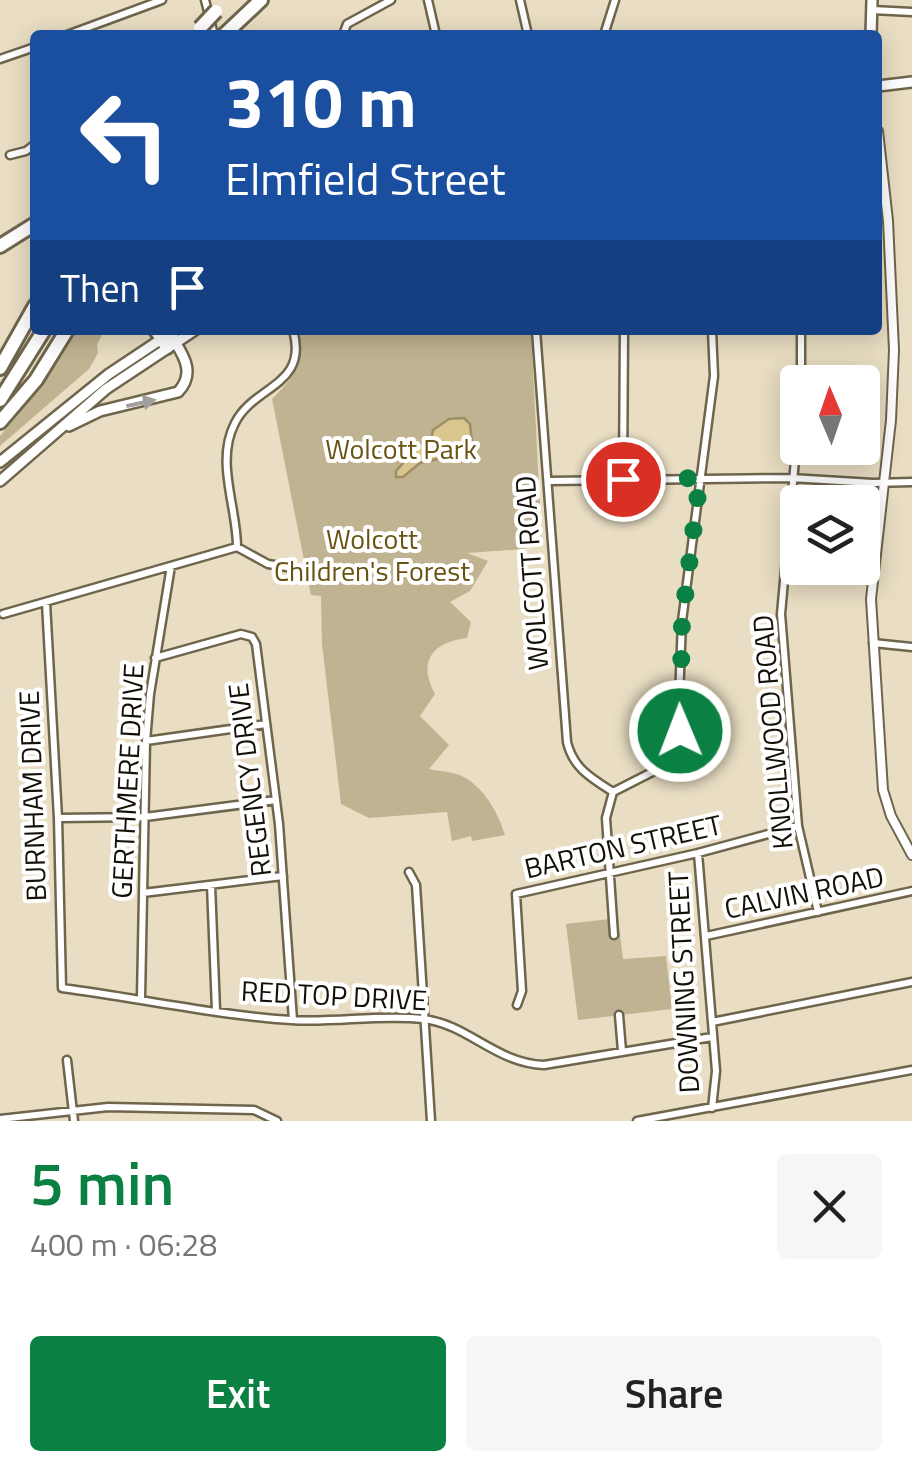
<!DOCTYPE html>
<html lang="en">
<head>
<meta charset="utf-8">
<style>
	:root { --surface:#fff; --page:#f6f6f6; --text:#222; --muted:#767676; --accent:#0b8043 }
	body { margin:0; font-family:"Titillium Web",sans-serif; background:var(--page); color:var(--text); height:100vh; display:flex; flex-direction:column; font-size:38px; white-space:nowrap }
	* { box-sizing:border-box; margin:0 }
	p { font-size:32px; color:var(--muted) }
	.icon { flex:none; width:55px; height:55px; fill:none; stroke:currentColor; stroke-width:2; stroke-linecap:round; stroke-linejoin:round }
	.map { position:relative; height:1121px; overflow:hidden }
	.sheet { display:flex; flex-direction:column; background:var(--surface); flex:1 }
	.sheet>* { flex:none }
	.hud { position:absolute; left:30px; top:30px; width:852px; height:305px; border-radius:10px; box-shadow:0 5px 25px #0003; background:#1a4fa0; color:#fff; overflow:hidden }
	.needle { width:65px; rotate:358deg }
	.buttons { position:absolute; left:780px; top:365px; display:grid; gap:20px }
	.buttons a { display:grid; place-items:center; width:100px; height:100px; border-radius:10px; background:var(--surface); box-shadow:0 5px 25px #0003; font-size:50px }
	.pin { position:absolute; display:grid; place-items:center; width:85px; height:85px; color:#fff; margin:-42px; border:5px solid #fff; border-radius:50%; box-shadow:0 2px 10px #0007 }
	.me { position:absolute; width:110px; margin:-55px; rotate:359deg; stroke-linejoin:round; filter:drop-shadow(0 0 8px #0008) }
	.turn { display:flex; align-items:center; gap:35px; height:210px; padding:0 30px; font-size:45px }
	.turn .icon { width:130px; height:130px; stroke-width:2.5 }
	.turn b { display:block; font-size:70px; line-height:85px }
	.then { display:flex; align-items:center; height:95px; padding:0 30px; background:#0003; gap:20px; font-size:38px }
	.round { display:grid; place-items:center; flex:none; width:105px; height:105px; border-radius:10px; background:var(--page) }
	.summary { display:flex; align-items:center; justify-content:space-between; height:170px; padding:0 30px }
	h1 { font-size:60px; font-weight:600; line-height:75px; color:var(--accent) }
	.cta { display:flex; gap:20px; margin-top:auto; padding:20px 30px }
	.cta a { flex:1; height:115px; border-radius:10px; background:var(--accent); color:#fff; font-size:40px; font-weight:600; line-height:115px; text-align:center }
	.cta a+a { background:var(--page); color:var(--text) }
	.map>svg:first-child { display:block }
</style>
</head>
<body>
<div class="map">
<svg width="912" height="1121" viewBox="0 0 912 1121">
	<rect width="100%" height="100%" fill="#e9dec3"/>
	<path fill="#c0b391" d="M74,330H104L97,345L98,353L89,369L0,446V436C29,402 56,371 74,330Z
		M298,330H531L541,528L524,533L525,549L467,553L488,561L470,591L450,602L471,622L467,638C433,642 417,661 435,694L420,716L449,745L429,769C439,771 453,772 462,776C485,788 498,813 505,835L472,841L471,836L452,841L447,812L369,818L341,804L322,644L321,596L311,595L272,399C293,379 306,360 298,330Z
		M618,918L623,959L666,956L672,1009L578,1020L566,924Z"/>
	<path fill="#dac68f" stroke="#9f8f66" stroke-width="2.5" d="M464,418L470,424L473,451L420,463L403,477H396V471L405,461L397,450L408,452L416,445L431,440L433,430L449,419Z"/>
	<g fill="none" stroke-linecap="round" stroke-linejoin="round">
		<g stroke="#6f654d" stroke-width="11">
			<path id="minor" d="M205,0L214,35
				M428,0L436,35
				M520,0L528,35
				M872,10L912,12
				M67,35L162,0
				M343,35L347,24L391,0
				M604,35L615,0
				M0,59L35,47
				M10,155L26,151L35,144
				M536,330L567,742C573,768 591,778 613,792
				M801,382V330
				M798,427L781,614L798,826L818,912
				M623,479L624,330
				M549,481L791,478L873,483L912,482
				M237,547C237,507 215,461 235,423C254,385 309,386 293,330
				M46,603L58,818L62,988C138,998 215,1015 291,1020C335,1023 380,1014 423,1019C468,1024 495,1063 544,1065L712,1037
				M3,614L237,547L268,564L293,568
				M873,643L912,647
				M155,658L241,634L252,637L256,644L279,824L293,1020
				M146,741L266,724
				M58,818L145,817L276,800
				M698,853L716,1071L712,1108
				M409,872L416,885L431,1121
				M211,885L216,1010
				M143,893L283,876
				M614,935L606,818L613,792L662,767L677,750L682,621L714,376L712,330
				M706,936L912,891
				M141,998L146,741L150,694L171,566
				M517,1005L522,991L516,894L698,853L798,826
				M619,1015L622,1051
				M712,1022L912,982
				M67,1060L74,1121
				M0,1119L108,1107L254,1110L277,1121
				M637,1121L912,1070"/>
		</g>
		<g stroke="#6f654d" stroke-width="12">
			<path id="tertiary" d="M878,131L888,221L894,350L891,420L871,599L883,790L891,816L912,855"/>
		</g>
		<g stroke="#6f654d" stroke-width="14">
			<path id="secondary" d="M871,35L872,0
				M878,86L912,82
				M69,426L100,411L178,392C194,375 186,359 175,342
				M0,462L109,374L175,330
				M0,481L106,389L195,330"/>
		</g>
		<g stroke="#6f654d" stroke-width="18">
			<path id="motorway" d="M224,35L261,0
				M0,246L35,224
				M156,330L167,347
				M168,330L175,342
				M0,368L35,306
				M0,400L44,330
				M0,422L36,380L67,330"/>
		</g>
		<use href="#minor" stroke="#fff" stroke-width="6"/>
		<use href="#tertiary" stroke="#fff" stroke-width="8"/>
		<use href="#secondary" stroke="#fff" stroke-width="9"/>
		<use href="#motorway" stroke="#fff" stroke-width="12"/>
		<g stroke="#6f654d" stroke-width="18" stroke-linecap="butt">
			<path id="motorway-bridge" d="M200,28L216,11"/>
		</g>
		<use href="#motorway-bridge" stroke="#fff" stroke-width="12"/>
	</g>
	<defs><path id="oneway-solid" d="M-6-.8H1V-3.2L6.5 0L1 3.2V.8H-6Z" transform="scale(2.5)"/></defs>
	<use fill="#a19f9c" href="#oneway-solid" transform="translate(141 403) rotate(-12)"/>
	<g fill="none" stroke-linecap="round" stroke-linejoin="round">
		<path stroke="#0b8043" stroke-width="18" stroke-dasharray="0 32.4" d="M623,479L700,478L682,621L680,731"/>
	</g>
	<g text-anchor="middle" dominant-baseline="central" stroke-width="8" stroke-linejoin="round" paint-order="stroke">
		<g font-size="28" fill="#685313" stroke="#fff">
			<text x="401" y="448">Wolcott Park</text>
			<text x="372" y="538">Wolcott<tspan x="372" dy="32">Children's Forest</tspan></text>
		</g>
		<g font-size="28" fill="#141007" stroke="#fff">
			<text transform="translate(531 573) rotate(-94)">WOLCOTT ROAD</text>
			<text transform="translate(772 732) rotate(-95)">KNOLLWOOD ROAD</text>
			<text transform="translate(249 780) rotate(-97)">REGENCY DRIVE</text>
			<text transform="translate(127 781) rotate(-87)">GERTHMERE DRIVE</text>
			<text transform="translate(32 796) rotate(-92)">BURNHAM DRIVE</text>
			<text transform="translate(623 846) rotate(-13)">BARTON STREET</text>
			<text transform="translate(804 892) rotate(-12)">CALVIN ROAD</text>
			<text transform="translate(683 982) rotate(-93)">DOWNING STREET</text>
			<text transform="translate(334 995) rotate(3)">RED TOP DRIVE</text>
		</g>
	</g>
</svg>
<div class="buttons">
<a><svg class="needle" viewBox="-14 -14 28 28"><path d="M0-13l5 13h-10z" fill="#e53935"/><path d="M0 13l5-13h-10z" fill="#767676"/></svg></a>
<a><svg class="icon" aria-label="layers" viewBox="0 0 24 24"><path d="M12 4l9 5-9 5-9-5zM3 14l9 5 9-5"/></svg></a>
</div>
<div class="pin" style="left:623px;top:479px;background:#d93025"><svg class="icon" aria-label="arrive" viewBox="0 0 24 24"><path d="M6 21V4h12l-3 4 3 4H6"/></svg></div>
<svg class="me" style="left:680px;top:731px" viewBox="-20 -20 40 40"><circle r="17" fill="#0b8043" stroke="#fff" stroke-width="3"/><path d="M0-11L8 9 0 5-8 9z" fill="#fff"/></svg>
<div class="hud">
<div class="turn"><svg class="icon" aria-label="left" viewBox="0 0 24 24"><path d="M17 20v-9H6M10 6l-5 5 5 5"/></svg><div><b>310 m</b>Elmfield Street</div></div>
<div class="then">Then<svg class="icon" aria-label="arrive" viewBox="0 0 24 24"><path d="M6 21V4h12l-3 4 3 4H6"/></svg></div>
</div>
</div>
<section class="sheet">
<div class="summary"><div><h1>5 min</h1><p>400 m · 06:28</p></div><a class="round"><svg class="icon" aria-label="close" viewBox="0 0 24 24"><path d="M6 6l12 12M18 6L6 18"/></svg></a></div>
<div class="cta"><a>Exit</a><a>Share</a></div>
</section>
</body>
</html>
